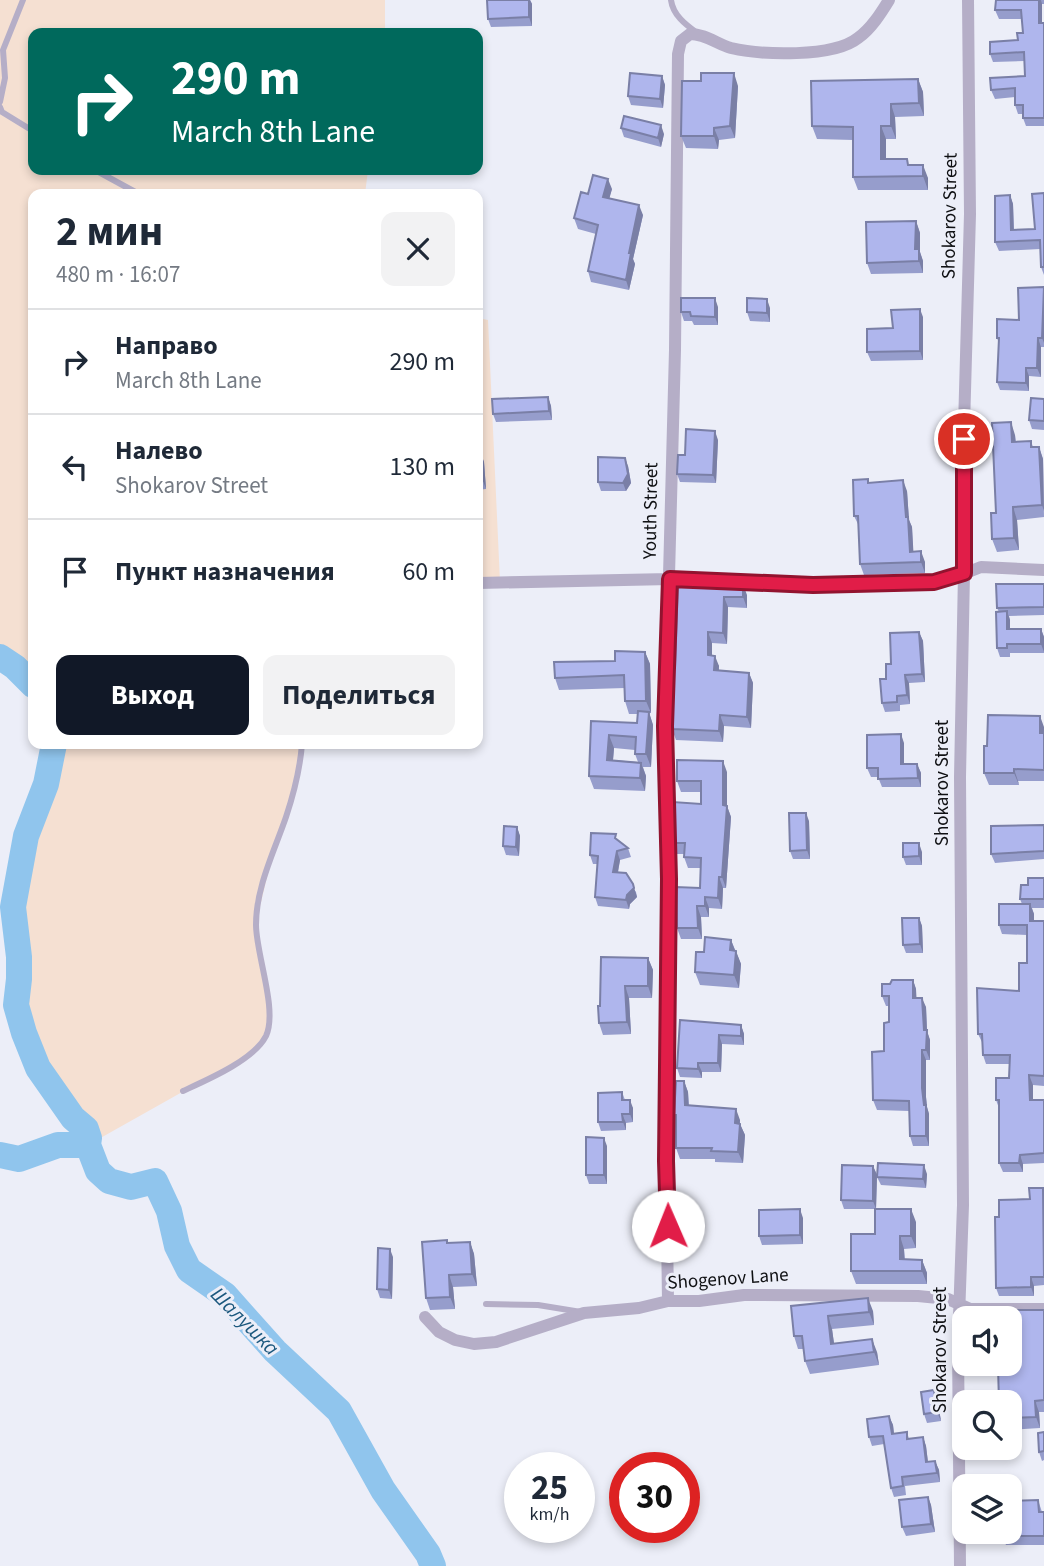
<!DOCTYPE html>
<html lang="ru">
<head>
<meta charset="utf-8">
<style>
	:root { --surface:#fff; --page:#f2f2f3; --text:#1f2937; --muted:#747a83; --line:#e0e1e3; --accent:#111827 }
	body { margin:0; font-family:"Source Sans 3",sans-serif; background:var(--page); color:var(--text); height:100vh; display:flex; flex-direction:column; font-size:26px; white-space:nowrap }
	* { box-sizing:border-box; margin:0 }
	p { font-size:23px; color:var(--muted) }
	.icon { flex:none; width:38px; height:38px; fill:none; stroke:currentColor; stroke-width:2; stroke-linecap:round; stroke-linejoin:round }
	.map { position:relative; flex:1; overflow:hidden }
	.sheet { position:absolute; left:28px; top:189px; width:455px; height:560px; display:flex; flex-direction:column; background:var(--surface); border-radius:14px; box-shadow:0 4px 10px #0003 }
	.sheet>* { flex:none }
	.top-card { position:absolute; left:28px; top:28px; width:455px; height:147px; border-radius:14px; box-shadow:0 4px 10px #0003; background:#00695c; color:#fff; overflow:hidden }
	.buttons { position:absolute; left:952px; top:1306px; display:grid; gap:14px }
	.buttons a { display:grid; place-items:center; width:70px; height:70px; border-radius:14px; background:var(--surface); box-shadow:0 4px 10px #0003; font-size:35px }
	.speed { position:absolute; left:504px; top:1452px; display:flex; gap:14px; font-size:35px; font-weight:700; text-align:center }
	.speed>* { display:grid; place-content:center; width:91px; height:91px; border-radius:50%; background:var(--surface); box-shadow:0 4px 10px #0003; line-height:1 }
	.speed small { font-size:18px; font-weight:400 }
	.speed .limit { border:10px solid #d22; background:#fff; color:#111 }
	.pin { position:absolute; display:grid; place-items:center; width:60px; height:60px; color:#fff; margin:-30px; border:4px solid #fff; border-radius:50%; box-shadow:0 2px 7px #0007 }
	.me { position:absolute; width:77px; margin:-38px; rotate:359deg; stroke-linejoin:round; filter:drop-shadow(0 0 5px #0008) }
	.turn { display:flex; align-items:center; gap:24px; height:147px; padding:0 28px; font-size:32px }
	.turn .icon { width:91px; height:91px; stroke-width:2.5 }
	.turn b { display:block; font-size:49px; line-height:60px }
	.round { display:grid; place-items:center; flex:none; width:74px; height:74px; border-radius:14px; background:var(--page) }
	.head { display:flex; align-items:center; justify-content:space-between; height:119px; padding:0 28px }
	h1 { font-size:42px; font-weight:700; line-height:52px }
	.action { display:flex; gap:14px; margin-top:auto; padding:14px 28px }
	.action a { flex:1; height:80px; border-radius:14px; background:var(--accent); color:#fff; font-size:28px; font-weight:700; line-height:80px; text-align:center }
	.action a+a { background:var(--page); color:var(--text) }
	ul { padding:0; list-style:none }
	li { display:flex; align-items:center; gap:21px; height:105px; padding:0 28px; border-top:2px solid var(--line) }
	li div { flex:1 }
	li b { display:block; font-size:26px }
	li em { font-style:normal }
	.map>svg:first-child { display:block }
</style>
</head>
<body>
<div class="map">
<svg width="1044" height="1566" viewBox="0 0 1044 1566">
	<rect width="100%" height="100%" fill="#eceef8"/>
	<path fill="#f5e0d2" d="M0,0H385V33H33V170H368L365,194H33V685L15,667L0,657Z
		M478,318L488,320L500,582L478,583Z
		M54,744H302L300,768L275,844L256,923L267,995L268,1031L248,1055L88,1145L89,1138L86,1129L73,1118L38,1068L24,1033L16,1005L19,979V957L13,907L26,836L46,784Z"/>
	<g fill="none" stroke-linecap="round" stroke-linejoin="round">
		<path stroke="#90c5ed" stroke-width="26" d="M0,657L15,667L33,685
			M54,744L46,784L26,836L13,907L19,957V979L16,1005L24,1033L38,1068L73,1118L86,1129L89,1138L88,1145L98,1171L109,1181L131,1187L155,1181L169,1211L177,1246L189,1270L225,1295L275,1351L339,1411L383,1490L428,1554L433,1566
			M0,1155L19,1159L58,1145H88"/>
		<path stroke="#b5aec7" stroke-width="6" d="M671,0C673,15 685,24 697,33
			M0,102L5,78L3,50L23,0
			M0,107L2,112L33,131
			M95,170L139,194
			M183,1091C207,1080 254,1060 266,1036C278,1010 256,954 256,925C256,887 274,852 286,817C294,793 300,769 302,744
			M486,1304L538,1305L581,1312"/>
		<path stroke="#b5aec7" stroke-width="12" d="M478,583L670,579L813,585L934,581L948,580L981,567L1044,570
			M668,1301L666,1161L669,879L665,726L675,350L678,54L681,41L690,34C706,34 717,44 731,48C761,55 833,58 858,38C871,29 881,13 889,0
			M425,1317L439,1332L455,1340L474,1344L496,1342L584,1313L639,1308L668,1301H699L744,1295L918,1296L948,1299L970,1309H1044
			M960,1566L958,1345L963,1205L960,777L964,573L963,462L970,214L968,0"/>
	</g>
	<path fill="#969dcc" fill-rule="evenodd" d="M487,0H530L532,4V26L491,27L488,19Z
		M996,0H1044V4H1042V23H1044V126H1026L1023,118V114H1018L1015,105V97L995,99L991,90L1025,76L1024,61L993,62L990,54L1018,40L1023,33L1022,19H999L995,10Z
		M662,76L665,85L663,108L631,105L628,96Z
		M918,79L923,92L924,116L895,117L896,139H886V159L910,165L928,178V190H858L853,177V140L817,139L812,126Z
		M738,86L735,138L719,140L718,149L686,148L681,136Z
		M621,128L664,134L661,147L624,137Z
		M612,189L609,198L643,215L633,259L635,264L629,290L591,282L588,271L596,234L578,229L574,218L588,194Z
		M1044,193V275L1041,267L1040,249L999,251L995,242L1010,195L1013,204L1014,230L1035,229Z
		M916,221L920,233V252L923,261V273L871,274L867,263Z
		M1044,287V347H1041V377L1029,376V391L1000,390L997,382L999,343L997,338L1019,320Z
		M718,307V325H694L692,321H684L681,312Z
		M770,308V322L750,321L747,312Z
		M923,317V360L871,361L867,352Z
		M548,397L551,406L552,420L496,422L493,414Z
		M1044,399V430L1032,429L1029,420Z
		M1015,435L1016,442L1031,441L1033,447H1039L1043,459L1044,517L1017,520L1019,550L997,552L992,539L996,513Z
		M718,440L716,483L680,482L677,474L685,455Z
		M478,454H481L484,462L486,489L478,490Z
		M628,466L631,483L626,491H601L598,482Z
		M869,483L907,491L909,520L912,527L913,551L925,562V573L864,575L860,564L859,526L854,516Z
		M678,582L747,595V608L728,607L727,644L712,643V656L719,666V670L749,673L753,683L751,728L724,726L723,742L676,740L672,729Z
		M1044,584V615L1009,616L1010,620V629H1041L1044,637V653H1010V657H1000L997,648L999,612L997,608Z
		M919,632L923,641L925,682L909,683L910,704L900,705V711L885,712L882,703L886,679L891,664Z
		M645,652L650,664L651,713H649L653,725L651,767H643L646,776L645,791L594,789L589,776L591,721L637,723L638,714H629L625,701V688L559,690L555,678ZM614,748L635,750V754L638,762L613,760Z
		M1044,727V781H1018L1019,785H989L984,773L987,746Z
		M904,743V764H917L921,773V787H882L878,777H871L867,768Z
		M727,772V806L731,817L726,888H723L722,909L709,908V917H701L702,939H681L677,928L700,888L701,868H688L684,857V854H677L673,843L701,804V792H681L677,781Z
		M809,821L810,859H793L790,851Z
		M1044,825V859L995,863L991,854Z
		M517,827L520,836L519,856L506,855L503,846Z
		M618,840L628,848L631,857L620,860L618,873L636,892L637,897L630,904L629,909L598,906L595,897L598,864H593L590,855Z
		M922,852V865H906L903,857Z
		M1044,878V908H1032L1034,914V921H1044V1086L1033,1085V1100H1044V1163L1023,1164V1172H1003L999,1163V1108L996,1100L1009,1078V1064H986L983,1055V1044L978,1034L1019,991L1027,963V935L1002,934L999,925L1022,904L1020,899L1028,885Z
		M919,918L922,926L923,953H906L903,945Z
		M731,940L741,964L739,988L700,985L695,972Z
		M648,958L653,970L652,998H629L631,1034L603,1035L599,1023L600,1006Z
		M913,980L916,989V998L926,1007L927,1031L930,1040V1060H926V1097L927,1107L929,1114V1146H913L910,1136L909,1111L877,1110L873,1100L889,1022V1006H886L882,996L890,984Z
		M680,1020L741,1025L744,1034V1045L722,1044L721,1072H702V1078L680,1077L677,1068Z
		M684,1081L688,1092L689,1105L740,1120V1124L745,1135L743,1163L715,1162V1159H680L676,1148V1120L674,1115Z
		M622,1092L625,1100L633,1108V1122L626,1123V1130L601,1131L598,1122Z
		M607,1146V1184H589L586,1175Z
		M873,1166L877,1175L876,1209H844L841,1200Z
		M927,1174L926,1188L881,1185L877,1177Z
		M1044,1190V1285L1034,1286V1296H999L996,1288L1030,1199Z
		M803,1218V1244L762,1245L759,1236Z
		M916,1222V1248L904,1249L905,1260H922L927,1273V1284H856L851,1271L875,1234Z
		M447,1240L448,1243L470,1242L474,1254L477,1286L453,1287L455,1309L430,1310L426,1298Z
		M393,1257L392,1299L380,1298L377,1289Z
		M791,1306L873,1311L874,1325L832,1329L834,1344L877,1352L879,1365L810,1374L805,1361L804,1349H798L794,1336Z
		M1044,1310V1412H1039L1040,1428L1010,1430V1402L994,1367Z
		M937,1398L941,1421L927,1423L924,1414Z
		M889,1416L893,1425L894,1434L907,1432L909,1439L923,1437L926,1446L928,1462L935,1461L939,1470L940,1482L905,1486L906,1495L894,1497L891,1488L884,1444L872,1446L869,1437Z
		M1044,1432V1460L1042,1461L1039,1452Z
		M928,1497L931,1505L935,1532L906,1536L902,1527Z
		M1038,1500L1042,1512H1044V1545H1006L1002,1536Z"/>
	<path fill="#7a7fa6" d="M529,0H530L532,4V26L529,17Z
		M1039,0H1041L1042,4V32L1039,23Z
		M734,73L738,86L735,138L730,126Z
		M662,76L665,85L663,108L660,99Z
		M918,79L923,92L924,116L919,103Z
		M891,104L895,117L896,139L891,126Z
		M661,125L664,134L661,147L658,138Z
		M881,126L886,139V172L881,159Z
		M714,128L719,140L718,149L714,136Z
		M923,165L928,178V190L923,176Z
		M608,179L612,189L607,207L603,197Z
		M1010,195L1013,204L1014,239L1011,230Z
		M639,205L643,215L633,259L635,264L629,290L626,280L629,253Z
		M916,221L920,233V252L923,261V273L915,249Z
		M715,298L718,307V325L715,317Z
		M767,299L770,308V322L767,313Z
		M920,309L923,317V360L920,351Z
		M1042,311L1044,316V343L1042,338Z
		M1038,338L1041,347V377L1037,368Z
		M1026,368L1029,376V391L1026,383Z
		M548,397L551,406L552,420L549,411Z
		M1011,422L1015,435L1016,454L1012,442Z
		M715,431L718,440L716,483L713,475Z
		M1039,447L1043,459L1044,511L1042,505Z
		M481,454L484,462L486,489L483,481Z
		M625,458L628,466L631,483L626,491L623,483Z
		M903,480L907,491L909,520L912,527L914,562L910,552Z
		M1013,507L1017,520L1019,550L1014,538Z
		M921,551L925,562V573L921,562Z
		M743,584L747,595V608L743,597Z
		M724,597L728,607L727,644L723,633Z
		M1007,611L1010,620V638L1007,629Z
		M1041,629L1044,637V652L1041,644Z
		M708,632L712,643V666L708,655Z
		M919,632L923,641L925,682L922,674Z
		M645,652L650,664L651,713L646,701Z
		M715,656L719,666L718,680L714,670Z
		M749,673L753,683L751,728L747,717Z
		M905,675L909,683L910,704L907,695Z
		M649,712L653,725L651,767L646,754Z
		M720,715L724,726L723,742L719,731Z
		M1040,716L1044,727V745L1040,733Z
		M901,734L904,743V773L901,764Z
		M609,735L614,748L612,772L607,760Z
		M723,761L727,772V812V806L731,817L726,888L722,877Z
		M641,763L646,776L645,791L640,778Z
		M917,764L921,773V787L918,778Z
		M1014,769L1018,781L1019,785L1014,773Z
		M806,813L809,821L810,859L807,850Z
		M517,827L520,836L519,856L516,847Z
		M919,843L922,852V865L919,856Z
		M617,851L620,860L616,881L613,872Z
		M719,877L723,888L722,909L718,898Z
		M633,884L637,897L630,904L629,909L626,900L627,895Z
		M705,897L709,908V917L705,906Z
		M1030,904L1034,914V930L1030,921Z
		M697,906L701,917L702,939L698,928Z
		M919,918L922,926L923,953L920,944Z
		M731,940L736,953L730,950Z
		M736,951L741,964L739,988L734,975Z
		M648,958L653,970L652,998L648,986Z
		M913,980L916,989L917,1007L913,998Z
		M625,986L629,998L631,1034L627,1022Z
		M922,998L926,1007L927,1031L930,1040V1060L926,1050L924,1030Z
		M741,1025L744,1034V1045L741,1036Z
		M719,1035L722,1044L721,1072L718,1063Z
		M922,1050L926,1060V1097L927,1107L929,1114V1146L926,1136L922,1088Z
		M698,1063L702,1072V1078L698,1069Z
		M1029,1075L1033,1085V1110L1030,1100Z
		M684,1081L688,1092L689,1116L685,1105Z
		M630,1100L633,1108V1122L630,1114Z
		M736,1109L740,1120L739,1134L735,1123Z
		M622,1114L626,1123V1130L623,1122Z
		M740,1124L745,1135L743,1163L738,1152Z
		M604,1138L607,1146V1184L604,1175Z
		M1020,1155L1023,1164V1172L1019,1163Z
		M924,1165L927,1174L926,1188L923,1179Z
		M873,1166L877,1175L876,1209L873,1201Z
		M800,1209L803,1218V1244L800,1235Z
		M911,1209L916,1222V1248L911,1236Z
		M900,1236L904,1249L905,1272L900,1259Z
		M470,1242L474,1254L477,1286L472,1274Z
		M390,1249L393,1257L392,1299L389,1290Z
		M922,1260L927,1273V1284L922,1271Z
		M449,1275L453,1287L455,1309L450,1297Z
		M1031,1277L1034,1286V1296L1031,1287Z
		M868,1298L873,1311L874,1325L869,1312Z
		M828,1316L832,1329L836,1357L831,1344Z
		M872,1339L877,1352L879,1365L874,1352Z
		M934,1390L937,1398L941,1421L937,1412Z
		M1035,1401L1039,1412L1040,1428L1036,1417Z
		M889,1416L893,1425L895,1443L892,1434Z
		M923,1437L926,1446L929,1471L926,1462Z
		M935,1461L939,1470L940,1482L937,1473Z
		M928,1497L931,1505L935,1532L931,1524Z"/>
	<path fill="#afb6ed" stroke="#7a7fa6" stroke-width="2" d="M487,0H529V17L488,19Z
		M996,0H1039V23H1044V118H1023V105H1015V88L991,90L990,78L1025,76L1024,52L990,54V42L1018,40L1017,33H1023L1021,10H995Z
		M630,73L662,76L660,99L628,96Z
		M701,73H734L730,126L714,128V136H681L682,81H701Z
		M918,79L919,103L891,104V126H881V159H907L908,165H923V176L853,177V127L812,126L811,81Z
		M624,116L661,125L658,138L621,128Z
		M593,175L608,179L603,197L639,205L629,253H631L626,280L588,271L598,225L574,218L581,192L588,194Z
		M1044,193V267H1041L1040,240L995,242V196L1010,195L1011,230L1035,229L1032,194Z
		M916,221L915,249H919V261L867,263L866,222Z
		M1044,287L1042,338H1038L1037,368H1026V383L997,382L999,338H997V319L1019,320L1018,288Z
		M681,298H715V317L691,316L690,312H681Z
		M747,298L767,299V313L747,312Z
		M920,309V351L867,352V329L893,328L891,310Z
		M548,397L549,411L493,414L492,399Z
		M1031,398L1044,399V421L1029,420Z
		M1011,422L1012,442L1031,441V447H1039L1042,505L1013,507L1014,538L992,539L991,513H996L992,423Z
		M686,429L715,431L713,475L677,474L678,455H685Z
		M478,454H481L483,481H478Z
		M598,457L625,458L628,474L623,483L598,482Z
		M868,479V483L903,480L906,517H908L910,552L921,551V562L860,564L858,516H854L853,480Z
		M678,582L743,584V597H724L723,633L708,632V655L715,656L714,670L749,673L747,717L720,715L719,731L672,729V668H675Z
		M996,584H1044V607L997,608Z
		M1007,611V629H1041V644H1007V648H997L996,612Z
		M919,632L922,674L905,675L907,695L897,696V702L882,703L880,679H886V664H891L890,633Z
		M615,651L645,652L646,701H625L624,675L555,678L554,662L615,661Z
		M638,711L649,712L646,754H635L636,737L609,735L607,760L641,763L640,778L589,776L591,721L637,723Z
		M988,715L1040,716V733H1044V770L1014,769V773H984V746H987Z
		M901,734V764H917L918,778L878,779V768H867V735Z
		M677,760L723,761V805L727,806L722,877H719L718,898L705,897V906H697L698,928H677L676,887L700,888L701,858L684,857L685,843H673V802L701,804V781H677Z
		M789,813H806L807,850L790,851Z
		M1044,825V851L991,854V826Z
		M504,826L517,827L516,847L503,846Z
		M591,833L616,834L615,838L628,848L617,851L613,872L626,873L633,884L634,888L627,895L626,900L595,897L598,856L590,855Z
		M903,843H919V856L903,857Z
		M1028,878H1044V899H1020L1021,885H1028Z
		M999,904H1030V921H1044V1076L1029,1075L1030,1100H1044V1153L1020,1155L1019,1163H999V1100H996V1078H1009L1010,1055H983L982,1034H978L977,988L1019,991V963H1027V925H999Z
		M902,918H919L920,944L903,945Z
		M705,937L731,940L730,950L736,951L734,975L695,972L696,952H704Z
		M601,957L648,958V986H625L627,1022L599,1023L598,1006H600Z
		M892,980H913V998H922L924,1030H927L926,1050H922V1088L924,1105H926V1136H910L909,1101L873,1100L872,1052L884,1051V1023L889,1022V996H882V984H890Z
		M680,1020L741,1025V1036L719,1035L718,1063H698V1069L677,1068Z
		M676,1081H684L685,1105L736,1109L735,1123L740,1124L738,1152L711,1151L712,1148H676V1115H674Z
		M622,1092V1100H630V1114H622L623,1122H598V1093Z
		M586,1137L604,1138V1175H586Z
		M878,1163L924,1165L923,1179L877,1177Z
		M842,1165L873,1166V1201L841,1200Z
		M1029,1188H1043L1044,1277H1031V1287L996,1288L995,1217H999V1200L1030,1199Z
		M800,1209V1235L759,1236V1210Z
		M875,1209H911V1236H900V1259L922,1260V1271H851V1234H875Z
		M447,1240V1243L470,1242L472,1274L449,1275L450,1297L426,1298L422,1242Z
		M378,1248L390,1249L389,1290L377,1289Z
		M868,1298L869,1312L828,1316L831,1344L872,1339L874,1352L805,1361L802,1336H794L791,1306Z
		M995,1310H1044V1400L1035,1401L1036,1417L1010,1418V1402H999L998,1367H994V1363H1010V1318H995Z
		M934,1390L937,1412L924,1414L921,1392Z
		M889,1416L892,1434L907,1432V1439L923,1437L926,1462L935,1461L937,1473L902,1477L903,1486L891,1488L883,1436L869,1437L867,1419Z
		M1044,1432V1451L1039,1452L1038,1433Z
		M928,1497L931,1524L902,1527L899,1500Z
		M1038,1500L1039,1512H1044V1536H1002V1531H1010V1501Z"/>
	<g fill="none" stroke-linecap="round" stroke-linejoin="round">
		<g stroke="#92132f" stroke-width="18">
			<path id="route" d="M668,1226L666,1161L669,879L665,726L670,579L813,585L934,582L964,573V439"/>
		</g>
		<use href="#route" stroke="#e11d48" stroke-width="12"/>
	</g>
	<g text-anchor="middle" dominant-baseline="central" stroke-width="6" stroke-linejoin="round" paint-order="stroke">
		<g font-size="19" fill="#0f1013" stroke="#eceef8">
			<text transform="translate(950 216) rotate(-89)">Shokarov Street</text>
			<text transform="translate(651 511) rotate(-89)">Youth Street</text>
			<text transform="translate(942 783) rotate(-90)">Shokarov Street</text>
			<text transform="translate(728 1279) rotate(-4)">Shogenov Lane</text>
			<text transform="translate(940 1350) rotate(-90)">Shokarov Street</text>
		</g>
		<g font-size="21" font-style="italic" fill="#1c587e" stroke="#eceef8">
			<text transform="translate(245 1321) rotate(45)">Шалушка</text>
		</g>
	</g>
</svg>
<div class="buttons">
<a><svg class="icon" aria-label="sound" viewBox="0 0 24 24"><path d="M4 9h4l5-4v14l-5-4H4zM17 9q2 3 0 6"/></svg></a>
<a><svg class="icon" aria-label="search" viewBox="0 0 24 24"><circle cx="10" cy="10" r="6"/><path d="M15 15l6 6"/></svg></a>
<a><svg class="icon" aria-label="layers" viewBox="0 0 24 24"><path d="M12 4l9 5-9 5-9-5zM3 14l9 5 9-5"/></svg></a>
</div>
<div class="speed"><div>25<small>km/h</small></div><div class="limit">30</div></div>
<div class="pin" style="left:964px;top:439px;background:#d93025"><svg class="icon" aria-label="arrive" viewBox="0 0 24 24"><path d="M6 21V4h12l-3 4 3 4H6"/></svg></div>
<svg class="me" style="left:668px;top:1226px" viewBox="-20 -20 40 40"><circle r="19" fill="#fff"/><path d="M0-13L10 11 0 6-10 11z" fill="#e11d48"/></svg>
<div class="top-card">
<div class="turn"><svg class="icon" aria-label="right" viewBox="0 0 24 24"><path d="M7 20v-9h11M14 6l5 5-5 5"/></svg><div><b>290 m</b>March 8th Lane</div></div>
</div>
<section class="sheet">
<div class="head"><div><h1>2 мин</h1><p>480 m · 16:07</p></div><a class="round"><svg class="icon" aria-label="close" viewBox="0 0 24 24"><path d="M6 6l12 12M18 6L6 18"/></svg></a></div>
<ul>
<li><svg class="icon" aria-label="right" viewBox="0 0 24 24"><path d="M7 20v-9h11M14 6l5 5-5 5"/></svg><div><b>Направо</b><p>March 8th Lane</p></div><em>290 m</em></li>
<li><svg class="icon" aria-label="left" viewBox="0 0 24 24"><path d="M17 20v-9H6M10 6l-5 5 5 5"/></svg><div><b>Налево</b><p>Shokarov Street</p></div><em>130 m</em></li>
<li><svg class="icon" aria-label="arrive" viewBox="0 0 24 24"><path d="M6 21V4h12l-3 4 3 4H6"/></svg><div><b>Пункт назначения</b></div><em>60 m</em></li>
</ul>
<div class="action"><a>Выход</a><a>Поделиться</a></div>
</section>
</div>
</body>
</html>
